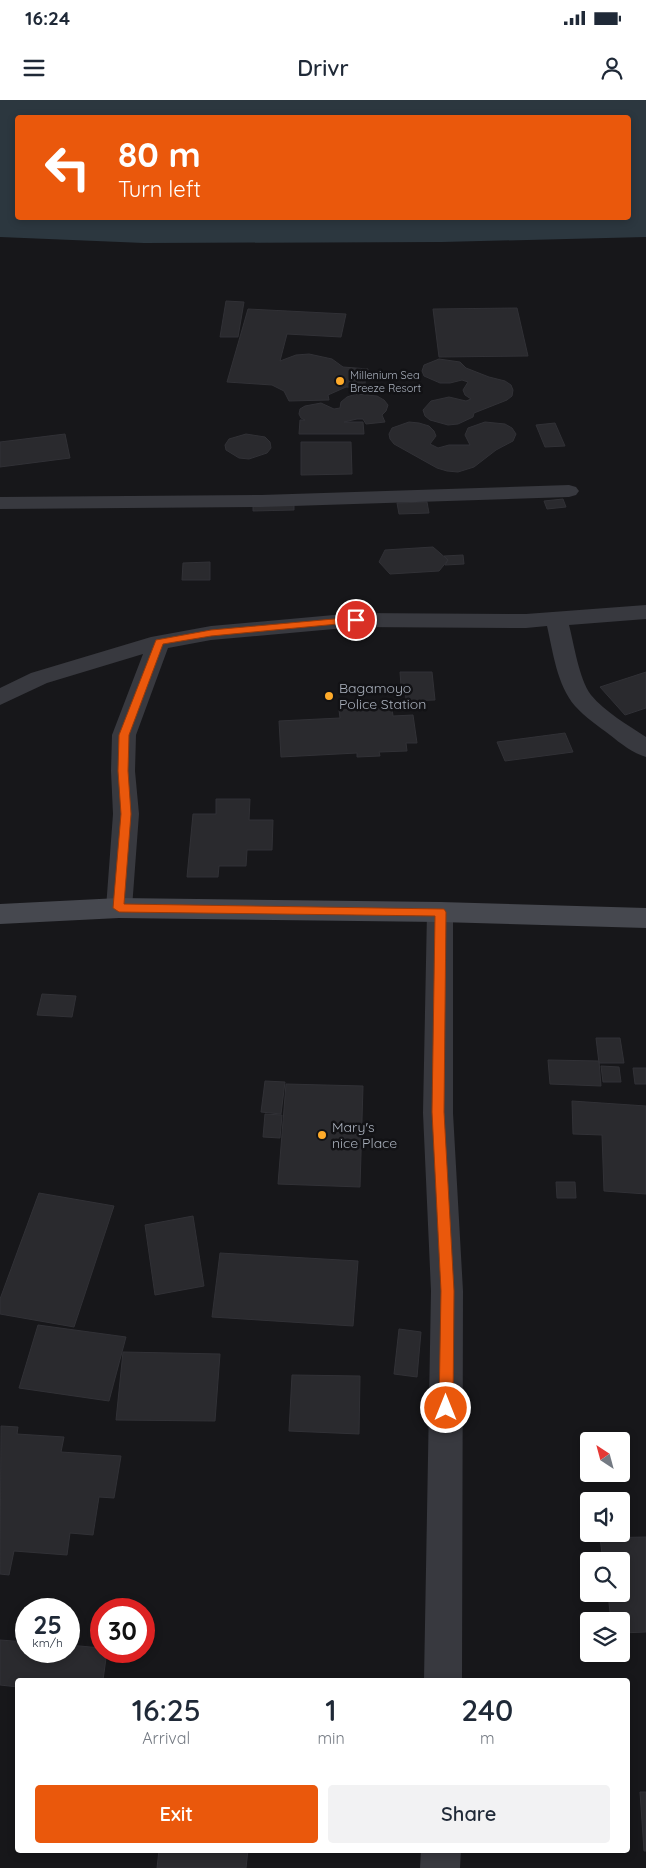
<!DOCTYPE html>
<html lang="en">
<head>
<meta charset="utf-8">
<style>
	:root { --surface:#fff; --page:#f2f2f3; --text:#1f2937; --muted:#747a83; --accent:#ea580c }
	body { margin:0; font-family:Quicksand,sans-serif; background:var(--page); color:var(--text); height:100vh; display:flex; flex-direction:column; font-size:19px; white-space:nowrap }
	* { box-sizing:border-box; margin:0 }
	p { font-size:16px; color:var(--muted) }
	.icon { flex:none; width:28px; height:28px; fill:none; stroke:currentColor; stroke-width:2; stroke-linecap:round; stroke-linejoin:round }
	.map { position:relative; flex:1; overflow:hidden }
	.side { position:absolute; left:15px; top:1578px; width:615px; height:175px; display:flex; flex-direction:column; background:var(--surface); border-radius:5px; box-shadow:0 2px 8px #0003 }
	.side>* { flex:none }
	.hud { position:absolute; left:15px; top:15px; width:616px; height:105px; border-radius:5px; box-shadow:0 2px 8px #0003; background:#ea580c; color:#fff; overflow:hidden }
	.needle { width:32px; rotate:324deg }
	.buttons { position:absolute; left:580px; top:1332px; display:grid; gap:10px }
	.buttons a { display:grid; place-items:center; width:50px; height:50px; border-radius:5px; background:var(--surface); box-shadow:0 2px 8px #0003; font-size:25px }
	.speed { position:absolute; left:15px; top:1498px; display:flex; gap:10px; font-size:25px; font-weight:700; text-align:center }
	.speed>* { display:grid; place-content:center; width:65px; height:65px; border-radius:50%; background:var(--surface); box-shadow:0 2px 8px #0003; line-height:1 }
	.speed small { font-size:12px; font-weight:400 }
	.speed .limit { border:8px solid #d22; background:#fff; color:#111 }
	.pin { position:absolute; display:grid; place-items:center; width:42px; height:42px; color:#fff; margin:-21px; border:2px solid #fff; border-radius:50%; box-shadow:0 1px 5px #0007 }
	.me { position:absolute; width:55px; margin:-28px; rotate:0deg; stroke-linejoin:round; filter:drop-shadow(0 0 4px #0008) }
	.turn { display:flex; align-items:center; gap:18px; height:105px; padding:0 20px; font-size:22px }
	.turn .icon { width:65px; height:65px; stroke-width:2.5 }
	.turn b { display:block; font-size:35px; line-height:42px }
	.eta { display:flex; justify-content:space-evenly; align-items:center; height:85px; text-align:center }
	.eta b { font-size:30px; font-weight:600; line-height:35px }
	.action { display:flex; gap:10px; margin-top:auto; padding:10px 20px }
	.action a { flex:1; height:58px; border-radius:5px; background:var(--accent); color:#fff; font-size:20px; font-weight:600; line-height:58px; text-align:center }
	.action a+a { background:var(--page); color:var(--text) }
	.status { display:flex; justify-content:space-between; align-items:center; height:35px; padding:0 25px; background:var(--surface); direction:ltr }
	.status svg { height:14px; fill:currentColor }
	header { display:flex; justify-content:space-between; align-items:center; height:65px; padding:0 20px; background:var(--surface); font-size:22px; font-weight:600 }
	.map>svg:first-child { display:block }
</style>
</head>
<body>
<div class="status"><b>16:24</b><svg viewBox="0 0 49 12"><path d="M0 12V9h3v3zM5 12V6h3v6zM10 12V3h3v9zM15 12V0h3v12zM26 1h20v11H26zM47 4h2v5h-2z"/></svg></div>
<header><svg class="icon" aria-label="menu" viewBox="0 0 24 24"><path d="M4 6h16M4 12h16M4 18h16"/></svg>Drivr<svg class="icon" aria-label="person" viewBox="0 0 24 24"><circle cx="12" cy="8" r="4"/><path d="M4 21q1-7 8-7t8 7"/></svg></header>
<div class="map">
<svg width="646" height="1768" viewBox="0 0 646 1768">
	<rect width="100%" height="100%" fill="#17171a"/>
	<path fill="#2c373f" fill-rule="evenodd" d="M0,0H646V137L442,142L144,143L0,137ZM18,18H629V118H18Z"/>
	<path fill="#2a2a2e" stroke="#313136" d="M226,201L244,202L238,237H220Z
		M517,208L528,256L439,257L433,209Z
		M248,209L346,214L341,237L287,234L280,261L296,255L309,254L332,259L343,267L368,269L364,288L346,287L328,295L329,300L289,301L284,291L272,285L227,282Z
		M439,259L460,262L466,268L489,277L505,281L511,285L513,290L512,296L507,300L474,313L473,317L458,324L448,325L430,320L425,316L423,310L431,301L449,297L466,301L471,299L465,295L463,290L468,282L462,280L450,283H440L424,276L422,271L424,265Z
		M356,294L377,296L384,300L388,305L386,311L382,315L385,322L366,324L363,319H357L344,322H363L364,334H299L300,320H305L301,318L299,314L300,309L305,306L321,303L334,309L340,308L341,302L347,297Z
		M409,322L419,323L429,326L434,331L436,336L430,344L438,348L449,345H470L465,335L468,328L485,322L505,324L512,328L516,334L513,341L496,350L474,367L458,372L447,371L437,368L394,344L390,339L389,334L392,328Z
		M555,323L565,346L545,347L536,325Z
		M65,334L70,358L0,367V342Z
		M246,334L265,337L270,342L271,348L267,353L249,359L239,358L226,350L225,345L229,339Z
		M301,342H351L352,374L301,375Z
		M563,399L566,407L547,409L544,401Z
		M427,402L429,413L399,414L397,403Z
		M253,405H294V410L253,411Z
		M433,447L448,460L439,471L390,474L379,462L385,450Z
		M463,455L464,464L445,465L448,460L444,456Z
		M210,462V480H182L183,463Z
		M400,572H432L435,600L406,601L405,586H401Z
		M646,572V608L625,615L600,587Z
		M392,608L393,616L413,615L417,643H406L407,651L379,652L380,656L357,657V653L281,657L279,621L340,618L339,610Z
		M565,633L573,652L505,661L497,642Z
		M216,699H250L249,720H273L272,750H247L246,766H219L218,777H187L193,714H216Z
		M42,894L76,896L72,917L37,915Z
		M596,938H620L624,963H599Z
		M548,960L599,961L601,986L550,984Z
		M601,966L619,967L621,982H603Z
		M633,968H646V984H635Z
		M265,981L285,982L281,1014L261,1012Z
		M286,984L363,986L360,1087L278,1084Z
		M572,1001L646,1006V1094L604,1091L602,1035L573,1034Z
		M265,1014L282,1015L280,1038L263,1037Z
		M556,1082H575L576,1098H557Z
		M39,1093L114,1106L74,1227L0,1214V1199Z
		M193,1116L204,1186L155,1195L145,1125Z
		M220,1153L358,1161L353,1226L212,1217Z
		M38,1225L126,1237L109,1301L19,1288Z
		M399,1229L421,1232L417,1277L394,1274Z
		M123,1252L220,1254L215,1321L116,1320Z
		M292,1275L360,1276L359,1334L289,1331Z
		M1,1326L18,1327L17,1334L64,1337L61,1352L121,1356L114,1398L99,1397L93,1435L70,1433L67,1455L14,1451L9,1475L0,1474Z
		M646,1437V1532L621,1533V1521H611L608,1494H621V1461H603L600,1438Z
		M0,1540L26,1542V1551H69V1545L101,1548V1551H107L103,1580H18V1587L0,1585Z
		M640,1692H646V1751H644Z
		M159,1750H248L246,1768H157Z"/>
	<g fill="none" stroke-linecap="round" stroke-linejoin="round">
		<path fill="#38393f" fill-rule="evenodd" d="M569,385L576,387L579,391L576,395L569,397L261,407L0,409V397L261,395Z
			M646,505V519L569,525C574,544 579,579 591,595C605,612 628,625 646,637V657C633,653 621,644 610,635C598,626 585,617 575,606C557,585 553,552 547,526L526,528L356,527L211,540L168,548L136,635L135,671L139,714L132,808L128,815L119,818L110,815L106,808L113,714L111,671L112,635L143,554L47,583L0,605V588L31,573L151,537L211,526L356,513L526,514Z
			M440,802L449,805L453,812V1013L463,1191L462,1580H424L431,1191L423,1013L427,812L431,805Z
			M421,1750H461L460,1768H420Z"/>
		<path fill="#46484f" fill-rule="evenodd" d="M119,798L440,802L646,808V828L440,822L119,818L0,824V804Z"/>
	</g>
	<path fill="#ea580c" stroke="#983908" d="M356,517L359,518V522L211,536L163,544L129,635L128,671L131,714L124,804L444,809L446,812L444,1012L454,1191L453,1308L451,1312L446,1314L441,1312L439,1308L441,1191L432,1012L435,816L119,812L113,808L121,714L118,671L119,635L156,540L211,530Z"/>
	<g fill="#ffab2a" stroke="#121215" stroke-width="2">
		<circle cx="340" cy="281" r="5"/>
		<circle cx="329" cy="596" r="5"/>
		<circle cx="322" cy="1035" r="5"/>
	</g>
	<g text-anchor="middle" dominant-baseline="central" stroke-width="5" stroke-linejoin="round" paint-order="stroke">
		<g font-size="11" fill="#a8afbb" stroke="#121215" text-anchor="start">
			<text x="350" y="275">Millenium Sea<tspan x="350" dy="13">Breeze Resort</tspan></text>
		</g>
		<g font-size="14" fill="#a8afbb" stroke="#121215" text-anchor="start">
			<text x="339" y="588">Bagamoyo<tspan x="339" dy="16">Police Station</tspan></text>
			<text x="332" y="1027">Mary's<tspan x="332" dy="16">nice Place</tspan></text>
		</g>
	</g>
</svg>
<div class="buttons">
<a><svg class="needle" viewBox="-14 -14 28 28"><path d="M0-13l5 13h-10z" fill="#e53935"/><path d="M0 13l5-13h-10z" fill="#747a83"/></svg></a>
<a><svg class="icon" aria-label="sound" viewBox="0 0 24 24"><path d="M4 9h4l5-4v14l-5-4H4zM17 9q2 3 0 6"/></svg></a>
<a><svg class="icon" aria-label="search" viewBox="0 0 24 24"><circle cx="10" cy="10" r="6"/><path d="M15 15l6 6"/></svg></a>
<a><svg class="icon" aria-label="layers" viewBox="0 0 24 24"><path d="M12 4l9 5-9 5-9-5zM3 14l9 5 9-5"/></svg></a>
</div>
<div class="speed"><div>25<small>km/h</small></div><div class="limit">30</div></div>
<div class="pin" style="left:356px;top:520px;background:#d93025"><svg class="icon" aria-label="arrive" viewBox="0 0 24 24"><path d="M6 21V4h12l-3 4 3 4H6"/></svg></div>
<svg class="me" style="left:446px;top:1308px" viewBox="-20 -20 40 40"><circle r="17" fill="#ea580c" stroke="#fff" stroke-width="3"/><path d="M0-11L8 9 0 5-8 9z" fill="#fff"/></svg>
<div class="hud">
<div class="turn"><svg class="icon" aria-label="left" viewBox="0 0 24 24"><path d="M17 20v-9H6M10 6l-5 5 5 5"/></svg><div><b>80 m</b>Turn left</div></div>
</div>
<section class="side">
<div class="eta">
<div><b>16:25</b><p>Arrival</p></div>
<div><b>1</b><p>min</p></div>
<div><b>240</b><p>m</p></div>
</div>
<div class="action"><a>Exit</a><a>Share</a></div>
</section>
</div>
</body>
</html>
